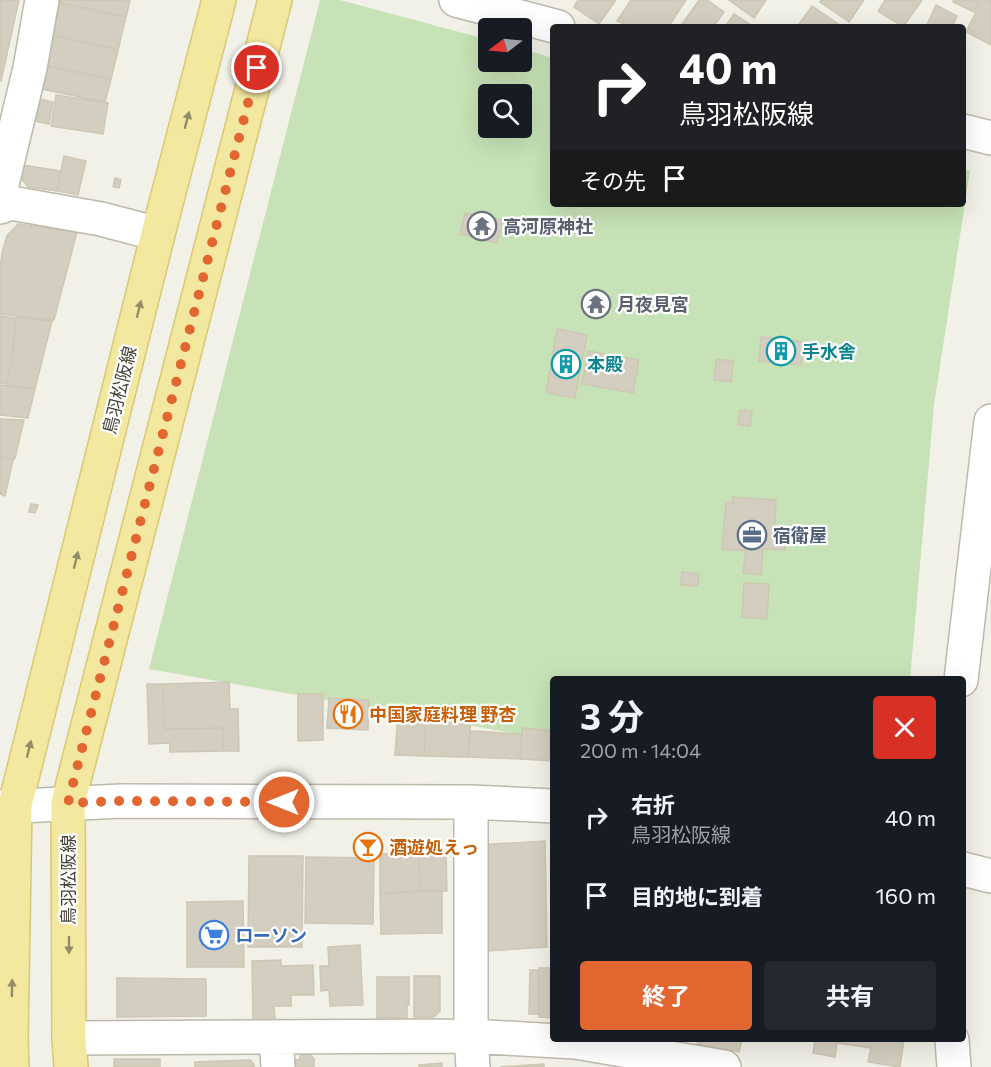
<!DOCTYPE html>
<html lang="ja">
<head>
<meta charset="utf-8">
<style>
	:root { --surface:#171b24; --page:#242831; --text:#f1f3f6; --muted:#9ea1a6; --accent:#e2662f }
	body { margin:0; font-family:Commissioner,"Noto Sans JP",sans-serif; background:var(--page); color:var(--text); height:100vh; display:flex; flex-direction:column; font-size:22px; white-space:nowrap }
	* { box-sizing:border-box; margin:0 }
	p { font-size:20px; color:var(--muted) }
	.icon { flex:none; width:33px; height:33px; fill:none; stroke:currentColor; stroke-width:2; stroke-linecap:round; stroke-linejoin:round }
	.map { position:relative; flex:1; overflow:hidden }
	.details { position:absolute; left:550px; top:676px; width:416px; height:366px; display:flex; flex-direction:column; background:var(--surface); border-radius:6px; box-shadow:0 6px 24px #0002 }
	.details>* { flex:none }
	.top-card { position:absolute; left:550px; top:24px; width:416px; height:183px; border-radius:6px; box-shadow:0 6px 24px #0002; background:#202124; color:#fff; overflow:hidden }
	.needle { width:39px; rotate:254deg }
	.fabs { position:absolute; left:478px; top:18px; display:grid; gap:12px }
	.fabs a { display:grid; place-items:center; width:54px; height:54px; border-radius:6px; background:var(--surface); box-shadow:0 6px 24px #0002; font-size:30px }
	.pin { position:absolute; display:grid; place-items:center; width:51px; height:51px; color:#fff; margin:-26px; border:3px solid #fff; border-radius:50%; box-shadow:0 2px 6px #0007 }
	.me { position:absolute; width:66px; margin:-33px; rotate:270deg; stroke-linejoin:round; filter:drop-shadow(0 0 4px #0008) }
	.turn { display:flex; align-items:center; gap:21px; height:126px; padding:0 30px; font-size:27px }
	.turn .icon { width:78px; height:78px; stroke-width:2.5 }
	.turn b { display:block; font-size:42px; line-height:51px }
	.then { display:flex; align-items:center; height:57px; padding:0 30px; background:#0003; gap:12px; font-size:22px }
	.round { display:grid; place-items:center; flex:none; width:63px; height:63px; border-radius:6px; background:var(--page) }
	.headline { display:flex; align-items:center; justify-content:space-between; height:102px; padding:0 30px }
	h1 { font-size:36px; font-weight:700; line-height:45px }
	.primary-button { display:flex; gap:12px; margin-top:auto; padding:12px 30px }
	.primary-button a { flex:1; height:69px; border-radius:6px; background:var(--accent); color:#fff; font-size:24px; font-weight:700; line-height:69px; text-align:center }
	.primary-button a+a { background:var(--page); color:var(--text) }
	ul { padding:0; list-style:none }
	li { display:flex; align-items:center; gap:18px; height:78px; padding:0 30px }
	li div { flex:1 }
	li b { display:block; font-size:22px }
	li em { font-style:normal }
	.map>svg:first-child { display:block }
</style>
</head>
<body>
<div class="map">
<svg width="991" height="1067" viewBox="0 0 991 1067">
	<rect width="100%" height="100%" fill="#f2f1e8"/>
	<path fill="#c7e2b6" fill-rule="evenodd" d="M320,0H340L489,40V62H522V49L553,58L554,204H963V169L970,171L934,405L910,679L554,680L553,740L149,669ZM489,94H522V128H489Z"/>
	<path fill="#d3cebf" stroke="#cdc7b3" stroke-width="1.5" d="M0,0H19L1,81L0,80Z
		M61,0H130L126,17L60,3Z
		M578,0H616L599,24L574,7Z
		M631,0H686L668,27H633L617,21Z
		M699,0H707L724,12L713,27H680Z
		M729,0H766L754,18Z
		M821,0H864L849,22L820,2Z
		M885,0H922L903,27L878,11Z
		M954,0H980L974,12L953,2Z
		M982,0H991V45L966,32Z
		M60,3L126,17L118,50L53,35Z
		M936,5L957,16L952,27H926Z
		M812,6L843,27H797Z
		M734,14L754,27H725Z
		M53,35L118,50L111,79L47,66Z
		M47,66L111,79L105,102L41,89Z
		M56,95L108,103L103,134L51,126Z
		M39,99L53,102L49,124L35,121Z
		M64,156L86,161L78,195L57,191Z
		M23,165L61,171L57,191L28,187L20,177Z
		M115,178L121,180L119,188L113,187Z
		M465,213L503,220L497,243L460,234Z
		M18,224L77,232L54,320L0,314V268L2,253L7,236Z
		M0,316L16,318L11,369H9L7,384L0,383Z
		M16,317L52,321L35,389L7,386L9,369H11Z
		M557,329L587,335L575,398L546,393Z
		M761,337L803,342L801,365L759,361Z
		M588,351L639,360L633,393L582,384Z
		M716,359L733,361L731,382L714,380Z
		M0,385L35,389L28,418L0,415Z
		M740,410L752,411L750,426L738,425Z
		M0,419L24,420L15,458L13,460L0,457Z
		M0,457L13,460L5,496L0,494Z
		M733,497L776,500L774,535L786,536L785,550L763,549L761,575L743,573L746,551L722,549L726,502L733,503Z
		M31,504L38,505L35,513L29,512Z
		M682,572L699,574L698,586L681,585Z
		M744,583L769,584L767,619L742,617Z
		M229,682L230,709H238L239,751H223V728L164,729L163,684Z
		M147,684H163L164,729L223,728V751L170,752V743L149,744Z
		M298,694H323V740L298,741Z
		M329,698L369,700L368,730L327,728Z
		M398,713L426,715L424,756L395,755Z
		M426,715L471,717L468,757L424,756Z
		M522,728L554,731V761L520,759Z
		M470,731L522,734L520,759L468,757Z
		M545,841L547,947L486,951L478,845Z
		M419,853L420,891L380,894V854Z
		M419,853H446L447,891H420Z
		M249,856H303L302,947H248Z
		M306,857L374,858L373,924L305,923Z
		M420,891H442V933L381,934L380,894Z
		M243,901L244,967H187V902Z
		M360,945L363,1005L330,1006L329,990L321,991L320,966H329L328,947Z
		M281,960V966L313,965L314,995H291V1006H274L275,1021H253L252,961Z
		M539,968H554V1018L539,1017Z
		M530,970H539L540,1014H529Z
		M414,976H440V1011L434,1017H414Z
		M377,977H409V1005L407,1004V1018H377Z
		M117,978L206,979V1016L117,1017Z
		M698,1040H742L739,1052L697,1044Z
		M815,1040H904L900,1067L868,1062L871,1048L837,1043L835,1057L813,1053Z
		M310,1054L314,1059V1067H296L295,1060H299L301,1055Z
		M114,1059H160V1067H114Z
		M250,1060L254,1064V1067H195V1062Z
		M442,1063V1067H419V1065Z
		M544,1064V1067H500Z"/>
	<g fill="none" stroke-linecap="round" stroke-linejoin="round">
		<g stroke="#bdbaac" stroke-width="36">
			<path id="minor" d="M456,0L558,27
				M963,131L991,138
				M0,193L30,68L42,0
				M0,207L11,203L101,219L158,234
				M961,680L991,421
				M471,802V1036L473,1067
				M0,807L121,801L471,802L554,806
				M963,869L991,876
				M276,1037L278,1067
				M69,1038L471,1036L575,1042L724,1067
				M952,1040L954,1067"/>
		</g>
		<g stroke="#d7c872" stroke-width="36">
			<path id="major" d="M12,1067L11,1039L15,805L158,234L219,0
				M71,1067L69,1038L68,803L275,0"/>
		</g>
		<use href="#minor" stroke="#fff" stroke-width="33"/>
		<use href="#major" stroke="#f3e8a0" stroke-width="33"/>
	</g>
	<defs><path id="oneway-solid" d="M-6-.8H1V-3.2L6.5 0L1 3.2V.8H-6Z" transform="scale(1.5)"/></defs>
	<g fill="#938d67">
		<use href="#oneway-solid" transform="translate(187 120) rotate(-75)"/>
		<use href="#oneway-solid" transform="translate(139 309) rotate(-76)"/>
		<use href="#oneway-solid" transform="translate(76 560) rotate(-76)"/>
		<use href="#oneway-solid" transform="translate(29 749) rotate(-76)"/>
		<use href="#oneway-solid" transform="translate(69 945) rotate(90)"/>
		<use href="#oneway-solid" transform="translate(12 988) rotate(-89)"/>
	</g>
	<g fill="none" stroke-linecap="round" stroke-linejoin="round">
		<path stroke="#e2662f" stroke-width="10" stroke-dasharray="0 18" d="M257,68L68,803L121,801L284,802"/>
	</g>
	<defs>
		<g id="temple-ring" transform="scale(1.5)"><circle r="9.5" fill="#fff" stroke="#6b7280" stroke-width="1.5"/><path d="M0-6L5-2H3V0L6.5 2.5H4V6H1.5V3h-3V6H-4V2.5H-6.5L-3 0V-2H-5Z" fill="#6b7280"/></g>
		<g id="building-ring" transform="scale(1.5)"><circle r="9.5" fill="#fff" stroke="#0f9aa8" stroke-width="1.5"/><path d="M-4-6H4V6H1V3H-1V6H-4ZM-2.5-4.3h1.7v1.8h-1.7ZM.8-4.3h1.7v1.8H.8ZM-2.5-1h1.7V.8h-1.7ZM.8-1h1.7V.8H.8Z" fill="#0f9aa8"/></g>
		<g id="office-ring" transform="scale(1.5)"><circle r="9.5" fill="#fff" stroke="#5c6f8a" stroke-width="1.5"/><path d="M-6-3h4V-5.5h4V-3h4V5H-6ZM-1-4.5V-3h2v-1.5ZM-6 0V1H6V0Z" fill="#5c6f8a"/></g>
		<g id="restaurant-ring" transform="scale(1.5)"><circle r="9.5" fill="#fff" stroke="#e8710a" stroke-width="1.5"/><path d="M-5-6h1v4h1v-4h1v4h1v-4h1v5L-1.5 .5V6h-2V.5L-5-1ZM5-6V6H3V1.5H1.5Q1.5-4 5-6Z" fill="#e8710a"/></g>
		<g id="bar-ring" transform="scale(1.5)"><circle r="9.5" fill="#fff" stroke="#e8710a" stroke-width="1.5"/><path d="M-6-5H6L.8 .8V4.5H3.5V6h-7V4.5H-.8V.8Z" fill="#e8710a"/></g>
		<g id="supermarket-ring" transform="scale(1.5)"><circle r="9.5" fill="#fff" stroke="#3f7fe0" stroke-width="1.5"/><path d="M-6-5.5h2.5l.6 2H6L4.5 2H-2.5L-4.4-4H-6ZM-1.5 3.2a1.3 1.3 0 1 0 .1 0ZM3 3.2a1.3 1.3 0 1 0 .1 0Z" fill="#3f7fe0"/></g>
	</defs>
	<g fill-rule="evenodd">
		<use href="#temple-ring" x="482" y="226"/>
		<use href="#temple-ring" x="596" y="304"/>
		<use href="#building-ring" x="781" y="351"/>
		<use href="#building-ring" x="566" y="364"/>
		<use href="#office-ring" x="752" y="535"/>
		<use href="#restaurant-ring" x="348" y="714"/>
		<use href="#bar-ring" x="368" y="847"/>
		<use href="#supermarket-ring" x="214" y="935"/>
	</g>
	<g text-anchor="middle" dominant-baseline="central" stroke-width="4.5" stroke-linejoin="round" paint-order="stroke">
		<g font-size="18" font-weight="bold" fill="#5b616d" stroke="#fff" text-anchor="start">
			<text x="503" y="226">高河原神社</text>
			<text x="617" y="304">月夜見宮</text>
		</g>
		<g font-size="18" font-weight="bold" fill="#0d838f" stroke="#fff" text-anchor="start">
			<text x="802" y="351">手水舎</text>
			<text x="587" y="364">本殿</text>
		</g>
		<g font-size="18" fill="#454238" stroke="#fff">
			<text transform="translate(119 390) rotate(-76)">鳥羽松阪線</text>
			<text transform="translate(68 880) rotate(-90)">鳥羽松阪線</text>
		</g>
		<g font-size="18" font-weight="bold" fill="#4e5e75" stroke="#fff" text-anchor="start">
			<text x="773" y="535">宿衛屋</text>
		</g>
		<g font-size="18" font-weight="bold" fill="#c56008" stroke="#fff" text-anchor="start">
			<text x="369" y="714">中国家庭料理 野杏</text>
			<text x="389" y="847">酒遊処えっ</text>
		</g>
		<g font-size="18" font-weight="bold" fill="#366cbe" stroke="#fff" text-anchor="start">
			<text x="235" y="935">ローソン</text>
		</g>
	</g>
</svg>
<div class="fabs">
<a><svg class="needle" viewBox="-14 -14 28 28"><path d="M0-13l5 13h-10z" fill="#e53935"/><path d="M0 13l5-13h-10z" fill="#9ea1a6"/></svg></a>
<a><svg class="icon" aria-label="search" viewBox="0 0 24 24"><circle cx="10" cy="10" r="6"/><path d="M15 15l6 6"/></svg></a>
</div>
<div class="pin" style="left:257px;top:68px;background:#d93025"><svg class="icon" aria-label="arrive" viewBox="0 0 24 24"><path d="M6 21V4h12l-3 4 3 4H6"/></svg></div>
<svg class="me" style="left:284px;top:802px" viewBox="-20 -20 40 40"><circle r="17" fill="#e2662f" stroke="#fff" stroke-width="3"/><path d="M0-11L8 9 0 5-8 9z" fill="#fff"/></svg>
<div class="top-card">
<div class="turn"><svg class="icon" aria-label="right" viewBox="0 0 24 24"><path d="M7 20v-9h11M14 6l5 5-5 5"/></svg><div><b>40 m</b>鳥羽松阪線</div></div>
<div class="then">その先<svg class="icon" aria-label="arrive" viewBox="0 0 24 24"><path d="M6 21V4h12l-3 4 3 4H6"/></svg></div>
</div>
<section class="details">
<div class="headline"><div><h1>3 分</h1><p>200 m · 14:04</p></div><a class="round" style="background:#d93025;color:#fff"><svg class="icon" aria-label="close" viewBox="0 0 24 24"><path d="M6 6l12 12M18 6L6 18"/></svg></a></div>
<ul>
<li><svg class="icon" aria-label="right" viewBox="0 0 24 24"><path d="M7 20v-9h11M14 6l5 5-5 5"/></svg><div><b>右折</b><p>鳥羽松阪線</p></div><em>40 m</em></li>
<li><svg class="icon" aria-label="arrive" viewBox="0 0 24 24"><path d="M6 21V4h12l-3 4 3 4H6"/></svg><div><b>目的地に到着</b></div><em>160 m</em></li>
</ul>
<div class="primary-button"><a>終了</a><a>共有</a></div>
</section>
</div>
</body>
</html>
